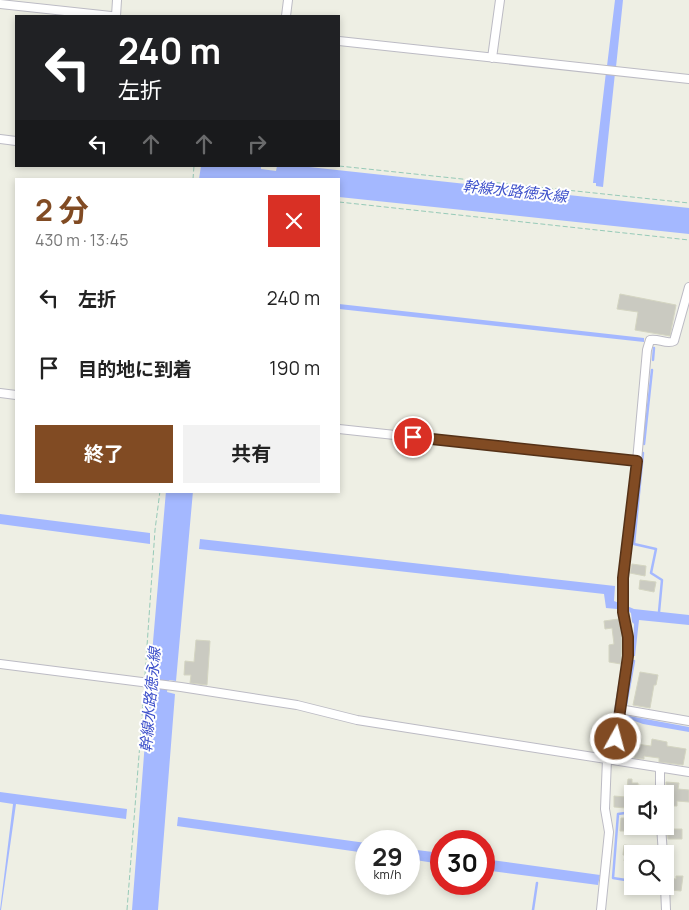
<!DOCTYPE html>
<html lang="ja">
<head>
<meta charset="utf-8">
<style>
	:root { --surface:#fff; --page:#f2f2f2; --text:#222; --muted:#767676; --accent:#814b23 }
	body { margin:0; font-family:Manrope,"Noto Sans JP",sans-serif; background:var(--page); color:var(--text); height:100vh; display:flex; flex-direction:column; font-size:19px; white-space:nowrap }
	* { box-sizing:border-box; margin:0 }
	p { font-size:16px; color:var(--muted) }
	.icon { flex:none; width:28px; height:28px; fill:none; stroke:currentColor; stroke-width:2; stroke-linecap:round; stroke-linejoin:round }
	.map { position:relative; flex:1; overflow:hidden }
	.sheet { position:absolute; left:15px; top:178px; width:325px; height:315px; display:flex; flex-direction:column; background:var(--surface); border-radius:0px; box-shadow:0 2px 8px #0003 }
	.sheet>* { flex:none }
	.banner { position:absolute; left:15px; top:15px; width:325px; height:152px; border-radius:0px; box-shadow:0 2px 8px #0003; background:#202124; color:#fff; overflow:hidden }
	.controls { position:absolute; left:624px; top:785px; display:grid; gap:10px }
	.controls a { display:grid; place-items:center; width:50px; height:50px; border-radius:0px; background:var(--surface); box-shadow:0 2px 8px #0003; font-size:25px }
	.speed { position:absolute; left:355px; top:830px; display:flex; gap:10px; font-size:25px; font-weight:700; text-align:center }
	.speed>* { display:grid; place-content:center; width:65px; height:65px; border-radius:50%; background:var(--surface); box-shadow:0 2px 8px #0003; line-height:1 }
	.speed small { font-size:12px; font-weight:400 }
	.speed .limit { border:8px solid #d22; background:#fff; color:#111 }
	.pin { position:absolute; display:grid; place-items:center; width:42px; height:42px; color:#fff; margin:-21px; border:2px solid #fff; border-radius:50%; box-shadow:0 1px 5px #0007 }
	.me { position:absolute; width:55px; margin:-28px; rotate:7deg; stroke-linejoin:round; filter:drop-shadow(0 0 4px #0008) }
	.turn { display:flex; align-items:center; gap:18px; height:105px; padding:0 20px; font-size:22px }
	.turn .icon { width:65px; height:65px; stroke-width:2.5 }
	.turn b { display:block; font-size:35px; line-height:42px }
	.lanes { display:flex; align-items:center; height:48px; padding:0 20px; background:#0003; justify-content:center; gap:25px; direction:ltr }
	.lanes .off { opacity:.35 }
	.round { display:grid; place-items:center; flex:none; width:52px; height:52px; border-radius:0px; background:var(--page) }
	.headline { display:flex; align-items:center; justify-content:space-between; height:85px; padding:0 20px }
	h1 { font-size:30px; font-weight:700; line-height:38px; color:var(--accent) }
	.button { display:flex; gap:10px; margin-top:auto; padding:10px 20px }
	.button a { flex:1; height:58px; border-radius:0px; background:var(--accent); color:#fff; font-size:20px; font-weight:700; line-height:58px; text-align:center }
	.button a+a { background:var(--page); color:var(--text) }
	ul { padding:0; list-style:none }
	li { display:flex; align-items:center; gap:15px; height:70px; padding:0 20px }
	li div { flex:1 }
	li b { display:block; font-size:19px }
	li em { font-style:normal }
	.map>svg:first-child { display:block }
</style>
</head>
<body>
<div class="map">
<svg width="689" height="910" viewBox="0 0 689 910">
	<rect width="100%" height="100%" fill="#eeefe4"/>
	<path fill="#a4b8ff" d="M615,0H623L616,67L607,66Z
		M606,72L615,73L603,187L596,186V183H593Z
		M201,166H261V169L276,171L277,166H300L689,208V234L339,197V179H199Z
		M339,304L644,338V342L339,309Z
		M166,491H193L176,681L169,680L167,692L175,694L158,910H132L149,690L156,691L157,679L150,677Z
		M0,514L150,533V544L0,524Z
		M200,539L615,586L614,601L619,603L617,609L606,608L604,594L199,549Z
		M627,606L634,609L689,615V625L639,620L635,656H633L634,624L632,622L631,613L627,610Z
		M624,715L689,727V732L643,724L624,717Z
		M0,792L127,809L126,819L16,804L1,910H0L13,804L0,802Z
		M178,817L366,843V853L177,826Z
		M409,849L441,853V864L409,859Z
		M484,859L600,875L598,885L484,870Z"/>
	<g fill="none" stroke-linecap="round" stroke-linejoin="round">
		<path stroke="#a4b8ff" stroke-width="2.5" d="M653,360L654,348
			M644,444L652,370
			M643,453L634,544L656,549L651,573L662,580L659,612
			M626,705L634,661
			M632,812L618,814L613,878L632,881
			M533,910L537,883"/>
	</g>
	<path fill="#cacac1" stroke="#d4d5c2" d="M620,294L676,305L670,336L635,330L638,312L617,309Z
		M632,564L646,566L645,576L630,573Z
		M640,580L656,582L654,592L639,589Z
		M619,619L622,636L621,664L609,662V645L614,644L612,628L605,629L604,621Z
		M196,640L210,641L207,685L190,683L191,675H184L185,661L194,662Z
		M640,672L658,675L656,685H654L650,708L633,705Z
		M622,733L632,735L631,745L621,743Z
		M652,739L667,742V746L686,749L683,765L659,762V758L644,756V759L634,758L636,744L651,746Z
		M628,779H632V783H638V785L645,786V794H632V801H626V808L614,807V796L626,797Z
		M666,782L679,783L678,789L689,790V802L677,801V806H667L668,792H666Z
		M621,818H631L630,831H620Z
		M667,829H682V839H668Z
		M624,845L656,849V854H632V862L624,861L625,855H623Z
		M676,876H683L681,891L671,890L669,878L676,879Z"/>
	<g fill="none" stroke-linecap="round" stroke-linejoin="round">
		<g stroke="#bcbbc4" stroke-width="10">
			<path id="street" d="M0,4L111,16
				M116,16L117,0
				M286,16L288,0
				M339,41L689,79
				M492,58L500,0
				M0,139L16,141
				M0,393L16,395
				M339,429L637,461
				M0,664L181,687L297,705L357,720L689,772
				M619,709L689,721
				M614,760L619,709L628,656V637L623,612V577L637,461L647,350L650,340C658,338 667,345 674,341L689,287
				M660,768V794
				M661,826L663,854
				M665,886L666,910
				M601,910L609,832L605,809L607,759"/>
		</g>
		<path stroke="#97cab8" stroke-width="1" stroke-dasharray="5 2.5" stroke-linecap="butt" d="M339,166L689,203
			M193,179L194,166
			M339,202L689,240
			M145,675L155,530L160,491
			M127,910L144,691"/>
		<use href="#street" stroke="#fff" stroke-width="8"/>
	</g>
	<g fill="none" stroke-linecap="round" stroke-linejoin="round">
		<g stroke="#543117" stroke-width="12">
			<path id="route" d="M413,437L637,461L623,578V612L628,637V656L616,739"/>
		</g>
		<use href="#route" stroke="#814b23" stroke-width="9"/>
	</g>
	<g text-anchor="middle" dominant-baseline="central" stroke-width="4" stroke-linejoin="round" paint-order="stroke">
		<g font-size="15" font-style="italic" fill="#3e51cb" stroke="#fff">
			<text transform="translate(515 191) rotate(6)">幹線水路徳永線</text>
			<text transform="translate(150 700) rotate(-85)">幹線水路徳永線</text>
		</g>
	</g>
</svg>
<div class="controls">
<a><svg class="icon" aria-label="sound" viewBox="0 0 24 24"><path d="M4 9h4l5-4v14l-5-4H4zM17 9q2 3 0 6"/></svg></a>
<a><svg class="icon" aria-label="search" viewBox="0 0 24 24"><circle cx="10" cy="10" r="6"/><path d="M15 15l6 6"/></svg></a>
</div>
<div class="speed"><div>29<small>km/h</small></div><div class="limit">30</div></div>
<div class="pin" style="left:413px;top:437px;background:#d93025"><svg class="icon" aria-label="arrive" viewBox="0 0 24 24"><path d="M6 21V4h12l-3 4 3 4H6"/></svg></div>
<svg class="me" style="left:616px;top:739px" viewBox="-20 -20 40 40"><circle r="17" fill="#814b23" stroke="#fff" stroke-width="3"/><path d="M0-11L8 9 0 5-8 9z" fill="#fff"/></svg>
<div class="banner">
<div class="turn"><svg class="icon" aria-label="left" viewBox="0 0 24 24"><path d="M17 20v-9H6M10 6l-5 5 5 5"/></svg><div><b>240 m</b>左折</div></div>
<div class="lanes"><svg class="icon" aria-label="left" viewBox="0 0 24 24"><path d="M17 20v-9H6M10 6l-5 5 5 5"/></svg><svg class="icon off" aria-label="ahead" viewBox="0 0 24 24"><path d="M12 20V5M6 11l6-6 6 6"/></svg><svg class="icon off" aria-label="ahead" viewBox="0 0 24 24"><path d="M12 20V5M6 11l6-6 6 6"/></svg><svg class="icon off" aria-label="right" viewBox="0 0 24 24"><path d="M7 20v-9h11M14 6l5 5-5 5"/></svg></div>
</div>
<section class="sheet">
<div class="headline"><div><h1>2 分</h1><p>430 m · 13:45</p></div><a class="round" style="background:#d93025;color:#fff"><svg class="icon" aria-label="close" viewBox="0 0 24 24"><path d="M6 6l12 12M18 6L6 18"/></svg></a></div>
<ul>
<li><svg class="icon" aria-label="left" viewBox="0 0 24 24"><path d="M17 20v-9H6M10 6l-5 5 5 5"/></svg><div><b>左折</b></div><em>240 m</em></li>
<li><svg class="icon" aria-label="arrive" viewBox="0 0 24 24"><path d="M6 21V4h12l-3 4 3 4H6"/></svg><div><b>目的地に到着</b></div><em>190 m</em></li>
</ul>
<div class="button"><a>終了</a><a>共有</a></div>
</section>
</div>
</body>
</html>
